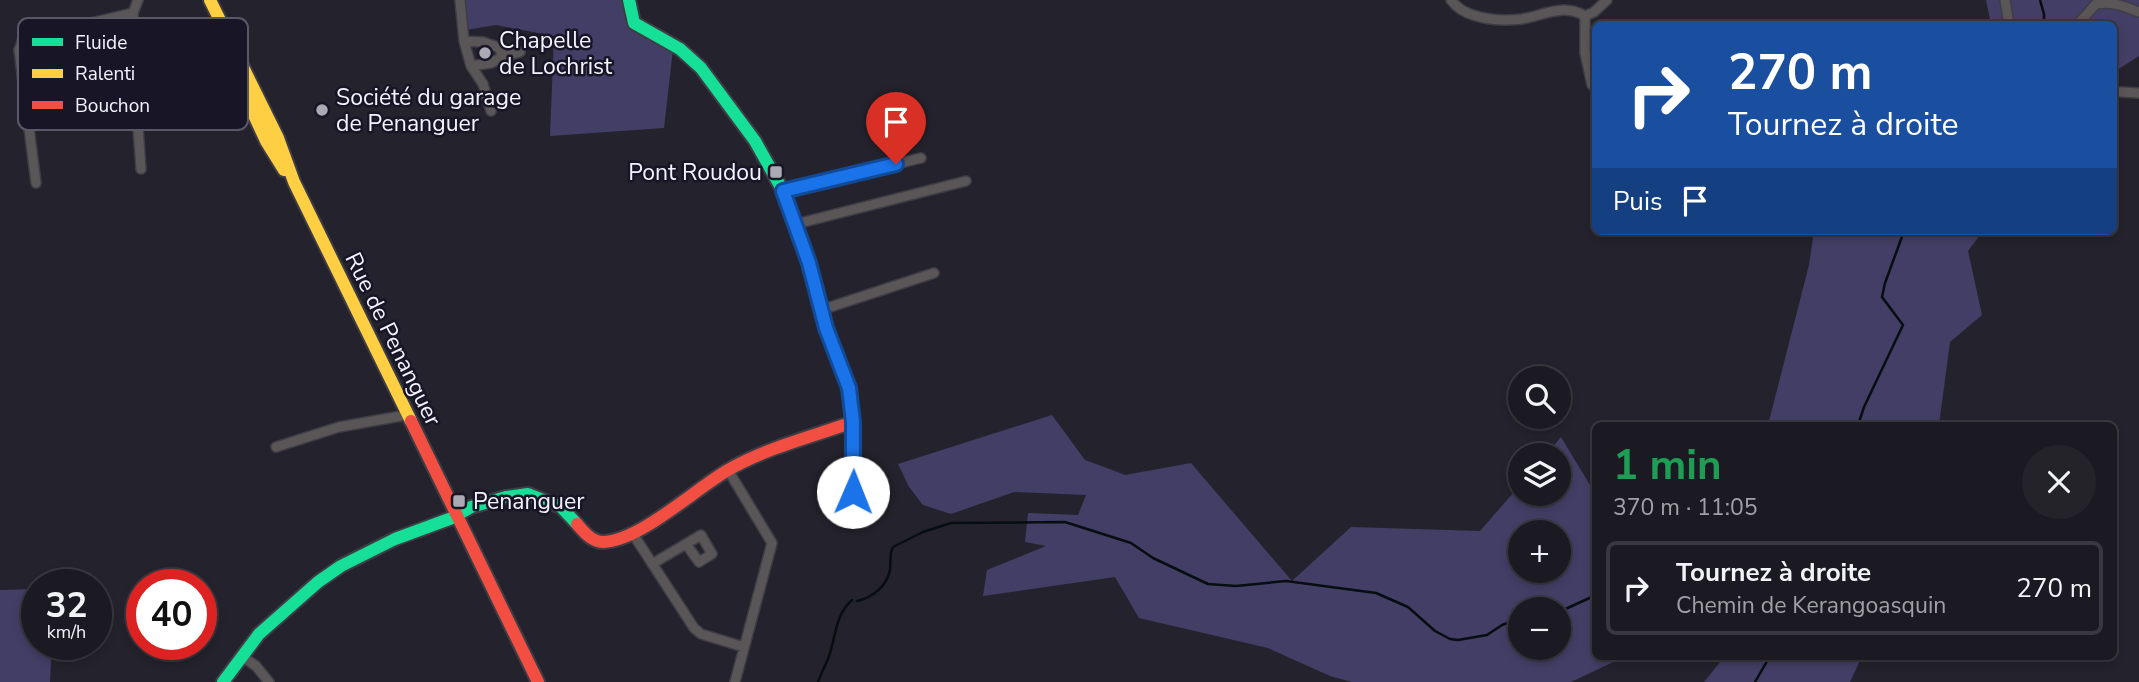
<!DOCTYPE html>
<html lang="fr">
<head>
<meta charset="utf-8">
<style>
	:root { --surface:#1b1a22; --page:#24232a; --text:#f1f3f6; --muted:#a0a1a5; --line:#393840 }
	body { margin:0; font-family:"Nunito Sans",sans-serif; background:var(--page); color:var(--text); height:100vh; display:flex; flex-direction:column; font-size:26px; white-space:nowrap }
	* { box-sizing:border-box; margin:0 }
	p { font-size:23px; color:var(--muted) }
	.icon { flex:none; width:38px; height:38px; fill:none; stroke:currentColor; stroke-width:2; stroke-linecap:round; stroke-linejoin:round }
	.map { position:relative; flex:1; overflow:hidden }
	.details { position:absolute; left:1592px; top:422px; width:525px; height:238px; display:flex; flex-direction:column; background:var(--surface); border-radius:10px; box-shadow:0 4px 10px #0003,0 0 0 2px var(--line) }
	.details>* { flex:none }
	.guide { position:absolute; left:1592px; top:21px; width:525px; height:214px; border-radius:10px; box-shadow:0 4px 10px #0003,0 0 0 2px var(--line); background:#1a4fa0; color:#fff; overflow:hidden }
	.fabs { position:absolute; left:1508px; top:366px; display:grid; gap:14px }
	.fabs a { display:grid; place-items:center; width:63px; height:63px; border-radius:50%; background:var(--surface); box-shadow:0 4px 10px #0003,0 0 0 2px var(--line); font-size:35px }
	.speed { position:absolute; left:21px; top:569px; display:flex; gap:14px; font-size:35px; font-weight:700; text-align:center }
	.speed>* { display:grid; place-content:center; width:91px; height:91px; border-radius:50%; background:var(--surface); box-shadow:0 4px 10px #0003,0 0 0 2px var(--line); line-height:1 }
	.speed small { font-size:18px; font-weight:400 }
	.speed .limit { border:10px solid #d22; background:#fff; color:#111 }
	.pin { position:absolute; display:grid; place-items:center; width:60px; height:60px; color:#fff; margin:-72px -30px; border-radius:50% 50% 50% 0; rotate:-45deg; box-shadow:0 0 7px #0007 }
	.pin .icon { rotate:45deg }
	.me { position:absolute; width:77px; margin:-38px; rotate:1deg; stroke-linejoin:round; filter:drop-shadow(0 0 5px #0008) }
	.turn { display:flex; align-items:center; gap:24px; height:147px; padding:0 21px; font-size:32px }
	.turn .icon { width:91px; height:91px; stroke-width:2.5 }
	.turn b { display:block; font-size:49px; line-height:60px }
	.then { display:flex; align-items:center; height:66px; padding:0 21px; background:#0003; gap:14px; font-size:26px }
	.round { display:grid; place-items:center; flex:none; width:74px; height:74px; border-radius:37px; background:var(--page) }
	.headline { display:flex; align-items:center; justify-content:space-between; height:119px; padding:0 21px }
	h1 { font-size:42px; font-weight:700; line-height:52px; color:#1e9e55 }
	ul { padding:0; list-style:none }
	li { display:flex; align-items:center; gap:21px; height:94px; margin:0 14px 10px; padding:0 7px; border:4px solid var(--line); border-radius:10px }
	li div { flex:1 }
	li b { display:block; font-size:26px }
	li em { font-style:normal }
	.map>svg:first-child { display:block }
</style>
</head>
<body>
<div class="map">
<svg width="2139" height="682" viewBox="0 0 2139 682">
	<rect width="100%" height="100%" fill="#24232d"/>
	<path fill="#433e65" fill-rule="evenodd" d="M464,0H625L627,26L673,49L664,128L550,136L554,36L496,25L466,30Z
		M1986,0H2139V56L2114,72V24H1991Z
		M1814,231H1983L1968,251L1982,315L1950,342L1939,425H1768L1809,265Z
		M1052,415L1085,460L1107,468L1125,475L1191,463L1292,581L1351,527L1480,531L1521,484V494H1559V455H1546L1561,437L1596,495V656H1626L1571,682H1352L1330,676L1268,648L1139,618L1115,577L983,596L987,570L1046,546L1025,542L1028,513L1078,515L1086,495L1014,492L951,514L923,505L909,487L898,464ZM1559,532V570H1521V532ZM1521,609H1559V648H1521Z
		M37,589V644H52L50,682H0V590Z
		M1725,656H1862L1850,682H1704Z"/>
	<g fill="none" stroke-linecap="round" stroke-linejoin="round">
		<path stroke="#060e11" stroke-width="2.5" d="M2040,0L2044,14V24
			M1858,425L1864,407L1903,325L1882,297L1885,283L1903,234L1906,231
			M857,601C872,598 887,586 890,570C891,562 889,555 893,547L923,532L951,523L1065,522L1131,543L1153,558L1208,584L1236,586L1286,581L1376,593L1408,607L1435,631L1450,639L1458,640L1487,635L1502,625L1521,618
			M1559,612L1596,595
			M818,682C821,673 826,665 829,656C836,636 835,615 852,600
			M1755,682L1770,656"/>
		<g stroke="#3e3d45" stroke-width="12">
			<path id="street" d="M460,0L464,41L471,66L491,63L502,57L500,48L483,42L464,41
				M1451,0C1457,8 1463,12 1473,15C1488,20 1505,21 1522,19C1545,15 1562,3 1585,16
				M2005,0L2009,24
				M133,13L134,73L141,169
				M1585,16V53L1592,85
				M1585,16L1594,12L1607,0
				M2078,24L2096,4C2112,1 2124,6 2139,12
				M502,57L520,52
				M471,66L483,84L491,111
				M2121,92L2139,93
				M36,183L19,50L23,39L133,13L138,0
				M783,191L921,158
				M796,224L966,181
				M821,310L934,273
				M276,447L339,427L407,415
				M728,470L772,543L735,682
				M633,534L694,628L701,634L744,647
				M652,564L701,535L712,554L699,562L686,544
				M242,656L256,666L269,682"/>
		</g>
		<g stroke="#3e3d45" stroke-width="16">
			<path id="fast" d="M629,0L634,23L680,49L701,68L755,141L783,191L812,273
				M223,682L259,634L318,582L341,566L395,539L452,518L471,507L506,497L528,494L561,507L577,524"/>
		</g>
		<g stroke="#3e3d45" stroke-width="16">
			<path id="slow" d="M210,0L278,138L294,182L411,421
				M246,98L266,141L284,170
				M812,273L826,328L849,388L853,422V493"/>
		</g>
		<g stroke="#3e3d45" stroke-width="16">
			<path id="jam" d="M411,421L538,682
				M577,524C584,532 592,542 603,542C640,541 695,489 728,470C766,448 811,437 853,422"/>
		</g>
		<use href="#street" stroke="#5a5658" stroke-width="9"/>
		<use href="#fast" stroke="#16e098" stroke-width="12"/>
		<use href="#slow" stroke="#ffcf43" stroke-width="12"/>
		<use href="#jam" stroke="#f24e42" stroke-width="12"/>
	</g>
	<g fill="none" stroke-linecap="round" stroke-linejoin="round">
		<g stroke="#114b97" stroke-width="18">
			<path id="route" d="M853,492V422L849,388L826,328L809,263L783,191L896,164"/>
		</g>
		<use href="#route" stroke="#1a73e8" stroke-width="12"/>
	</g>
	<g fill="#abaab4" stroke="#181527" stroke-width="2.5">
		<circle cx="485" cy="53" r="7"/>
		<circle cx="322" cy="110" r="7"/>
		<rect x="769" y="165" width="14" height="14" rx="3.5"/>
		<rect x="452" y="494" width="14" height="14" rx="3.5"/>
	</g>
	<g text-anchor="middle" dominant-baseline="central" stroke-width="5" stroke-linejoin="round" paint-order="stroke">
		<g font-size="23" fill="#f3f3fd" stroke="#181527" text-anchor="start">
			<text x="499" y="40">Chapelle<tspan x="499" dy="26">de Lochrist</tspan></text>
			<text x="336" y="97">Société du garage<tspan x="336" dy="26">de Penanguer</tspan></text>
			<text x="762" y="172" text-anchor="end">Pont Roudou</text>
			<text x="473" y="501">Penanguer</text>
		</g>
		<g font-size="23" fill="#f3f3fd" stroke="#181527">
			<text transform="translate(393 339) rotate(64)">Rue de Penanguer</text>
		</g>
	</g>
	<rect x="18" y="18" width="230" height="112" rx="10" fill="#181527" stroke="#5a5867" stroke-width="2"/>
	<rect x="32" y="38" width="31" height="8" fill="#16e098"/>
	<rect x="32" y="69" width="31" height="9" fill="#ffcf43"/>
	<rect x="32" y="101" width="31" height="8" fill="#f24e42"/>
	<g font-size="19" fill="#f3f3fd">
		<text x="75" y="49">Fluide</text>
		<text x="75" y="80">Ralenti</text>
		<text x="75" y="112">Bouchon</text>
	</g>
</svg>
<div class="fabs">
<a><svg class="icon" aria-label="search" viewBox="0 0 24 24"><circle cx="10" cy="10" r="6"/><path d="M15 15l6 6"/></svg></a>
<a><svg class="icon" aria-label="layers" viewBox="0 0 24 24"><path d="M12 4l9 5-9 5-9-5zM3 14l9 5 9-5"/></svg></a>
<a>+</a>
<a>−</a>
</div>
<div class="speed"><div>32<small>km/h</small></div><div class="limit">40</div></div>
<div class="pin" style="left:896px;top:164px;background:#d93025"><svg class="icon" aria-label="arrive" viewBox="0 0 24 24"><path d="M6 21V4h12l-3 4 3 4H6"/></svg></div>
<svg class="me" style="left:853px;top:492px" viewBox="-20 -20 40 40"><circle r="19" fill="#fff"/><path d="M0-13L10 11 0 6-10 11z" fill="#1a73e8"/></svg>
<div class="guide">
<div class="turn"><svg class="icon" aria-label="right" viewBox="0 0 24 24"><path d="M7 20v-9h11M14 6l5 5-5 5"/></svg><div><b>270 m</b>Tournez à droite</div></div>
<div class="then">Puis<svg class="icon" aria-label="arrive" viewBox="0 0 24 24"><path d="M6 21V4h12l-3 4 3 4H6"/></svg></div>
</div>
<section class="details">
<div class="headline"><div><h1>1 min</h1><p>370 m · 11:05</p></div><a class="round"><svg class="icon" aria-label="close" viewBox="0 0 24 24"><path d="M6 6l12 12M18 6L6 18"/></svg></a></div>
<ul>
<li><svg class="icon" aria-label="right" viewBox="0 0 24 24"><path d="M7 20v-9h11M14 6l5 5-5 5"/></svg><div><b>Tournez à droite</b><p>Chemin de Kerangoasquin</p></div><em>270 m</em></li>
</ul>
</section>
</div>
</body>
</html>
